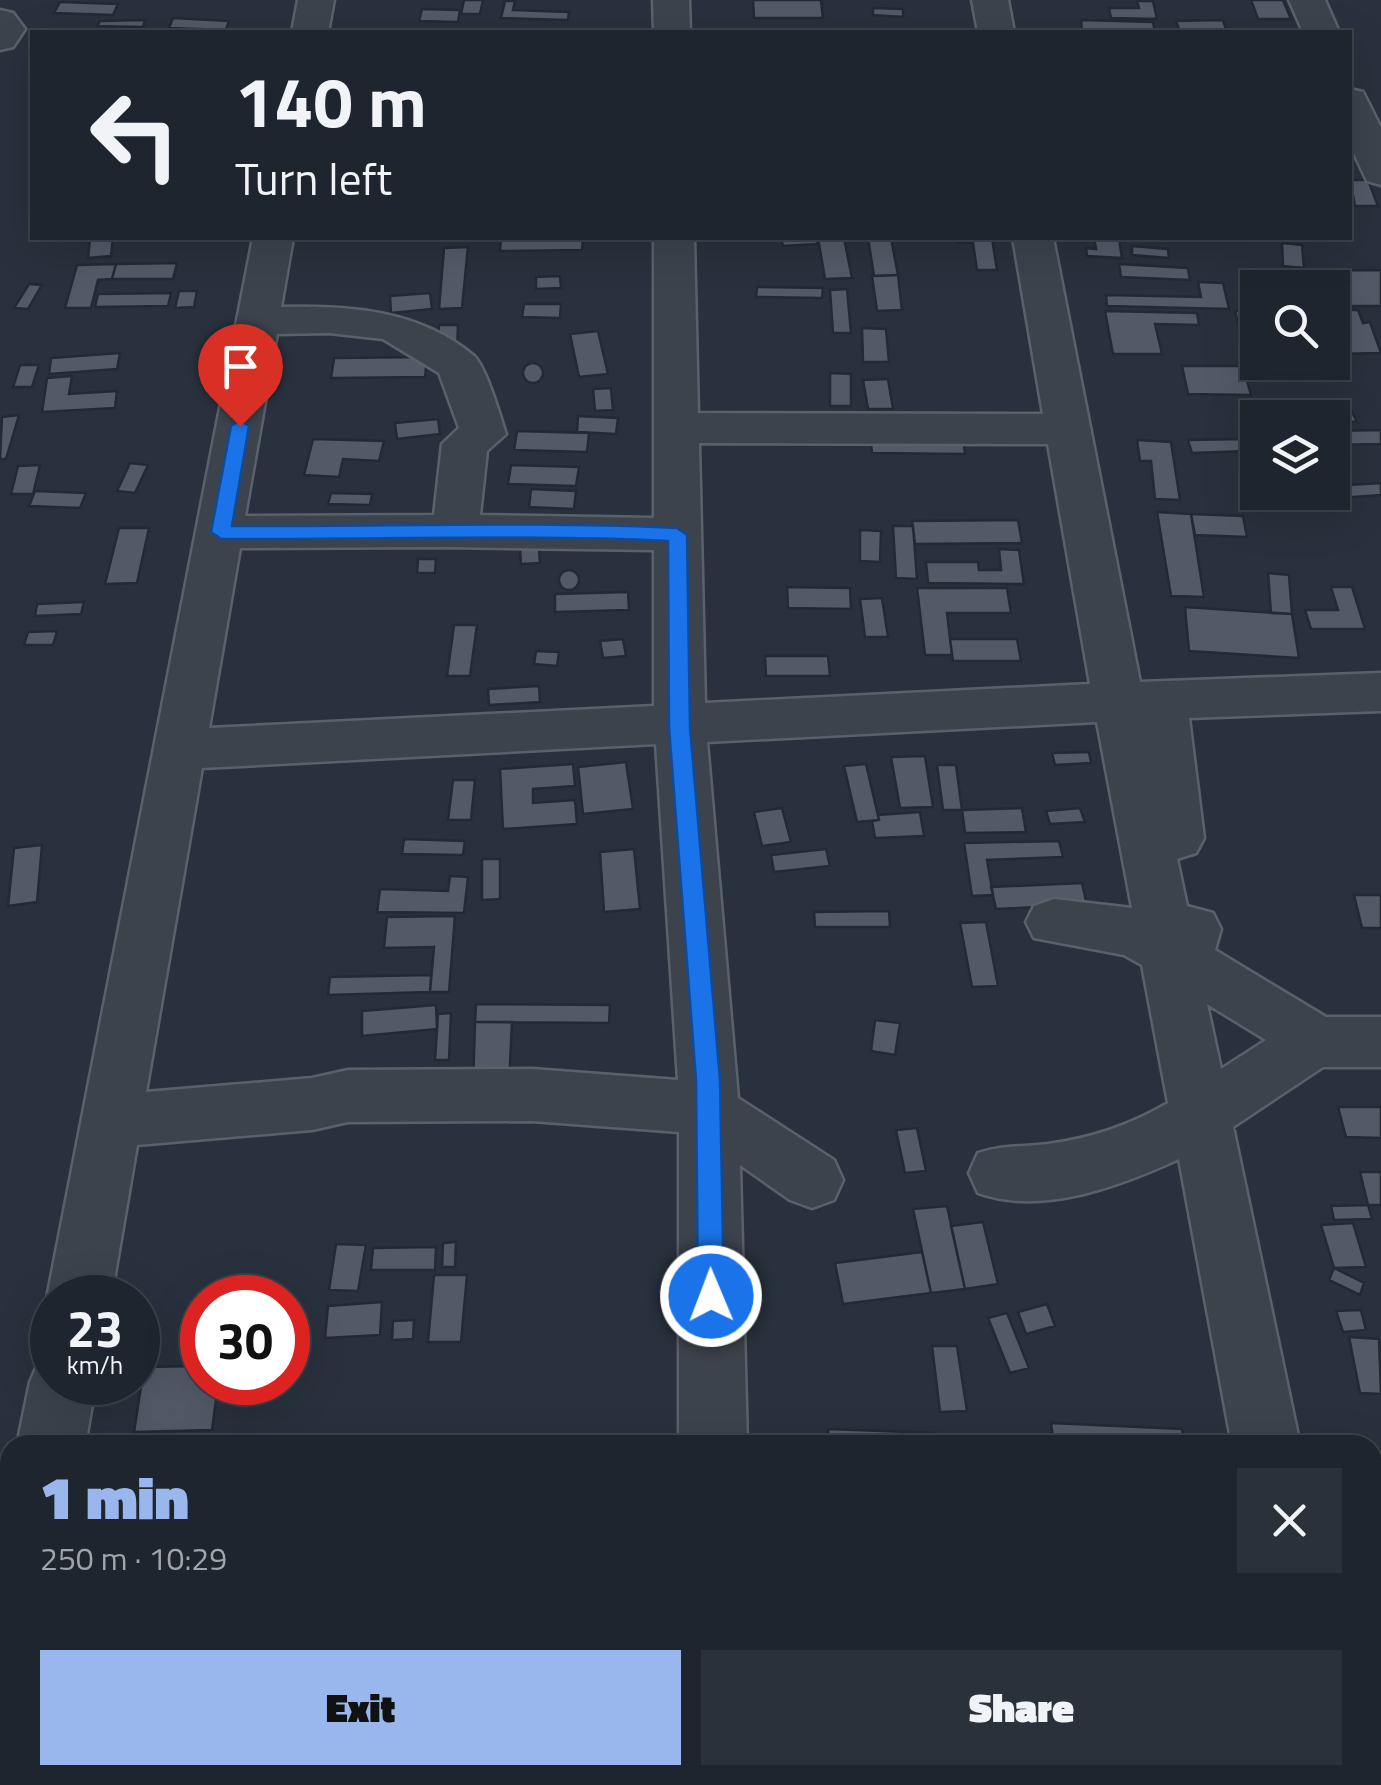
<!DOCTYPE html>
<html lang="en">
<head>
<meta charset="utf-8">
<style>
	:root { --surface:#1e252e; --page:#2b313a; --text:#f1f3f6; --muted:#a1a5aa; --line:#3c424a; --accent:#99b7ec }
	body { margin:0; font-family:"Titillium Web",sans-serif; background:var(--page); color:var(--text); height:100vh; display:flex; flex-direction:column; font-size:38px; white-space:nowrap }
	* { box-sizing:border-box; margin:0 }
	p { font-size:32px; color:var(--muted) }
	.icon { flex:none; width:55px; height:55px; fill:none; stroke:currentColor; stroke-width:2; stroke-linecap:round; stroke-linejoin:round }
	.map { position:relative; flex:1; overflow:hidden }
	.panel { position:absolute; left:0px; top:1435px; width:1382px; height:350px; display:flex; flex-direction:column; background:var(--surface); border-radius:30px 30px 0 0; box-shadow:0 10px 40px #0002,0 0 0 2px var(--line) }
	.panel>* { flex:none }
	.guide { position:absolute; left:30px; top:30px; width:1322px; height:210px; border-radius:0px; box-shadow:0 10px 40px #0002,0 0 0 2px var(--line); background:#1e252e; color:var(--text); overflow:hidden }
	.fabs { position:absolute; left:1240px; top:270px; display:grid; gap:20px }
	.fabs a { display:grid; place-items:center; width:110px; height:110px; border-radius:0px; background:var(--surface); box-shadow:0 10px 40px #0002,0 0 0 2px var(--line); font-size:50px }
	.speed { position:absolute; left:30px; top:1275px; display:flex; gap:20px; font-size:50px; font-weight:700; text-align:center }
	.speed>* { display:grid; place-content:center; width:130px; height:130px; border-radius:50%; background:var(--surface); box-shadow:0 10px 40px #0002,0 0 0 2px var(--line); line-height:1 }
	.speed small { font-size:25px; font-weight:400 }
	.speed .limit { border:15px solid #d22; background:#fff; color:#111 }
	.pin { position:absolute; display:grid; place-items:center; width:85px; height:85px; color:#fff; margin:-102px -42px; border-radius:50% 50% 50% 0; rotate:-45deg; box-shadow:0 0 10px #0007 }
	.pin .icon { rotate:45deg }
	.me { position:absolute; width:110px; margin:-55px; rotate:359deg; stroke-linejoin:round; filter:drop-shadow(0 0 8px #0008) }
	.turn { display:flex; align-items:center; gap:35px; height:210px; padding:0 40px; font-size:45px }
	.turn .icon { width:130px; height:130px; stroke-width:2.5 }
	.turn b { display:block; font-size:70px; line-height:85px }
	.round { display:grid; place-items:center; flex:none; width:105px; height:105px; border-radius:0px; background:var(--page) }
	.head { display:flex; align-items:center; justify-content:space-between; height:170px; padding:0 40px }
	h1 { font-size:60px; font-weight:800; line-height:75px; color:var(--accent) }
	.cta { display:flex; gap:20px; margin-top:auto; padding:20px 40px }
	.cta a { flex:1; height:115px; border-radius:0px; background:var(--accent); color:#111; font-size:40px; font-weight:800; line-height:115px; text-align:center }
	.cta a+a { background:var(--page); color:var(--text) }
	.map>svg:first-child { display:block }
</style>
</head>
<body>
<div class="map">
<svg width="1381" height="1785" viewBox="0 0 1381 1785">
	<rect width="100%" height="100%" fill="#28313d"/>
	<path fill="#525a68" stroke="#232a35" stroke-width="2.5" d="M464,0H483L480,14H461Z
		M753,0H821L823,18H754Z
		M1251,0H1283L1291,19H1258Z
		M505,1H515L513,10L569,12L568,20L501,18Z
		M1137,1H1153L1157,19L1111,18L1109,8H1139Z
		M60,2L118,4L113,15L54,13Z
		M873,8L903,9V17L873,15Z
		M422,9L460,10L458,22L419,21Z
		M173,18L229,21L226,30L169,28Z
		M145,20L143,27L97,26L100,21Z
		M1081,20L1153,22L1155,32L1082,31Z
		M1223,20L1227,32H1180L1176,21Z
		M1350,180H1368L1378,206H1355Z
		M90,238H113L111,256L88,258Z
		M501,238H583L582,250L500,251Z
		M781,238H817L818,244L783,246Z
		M818,238H844L852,278L825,279Z
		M868,238H891L898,275L874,276Z
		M956,238H992L997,270H977L973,243H957Z
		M1094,238H1119L1122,258L1087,256L1086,248L1096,249Z
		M1282,243L1302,245L1304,268L1283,266Z
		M1132,246L1168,249L1169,258L1132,255Z
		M468,247L462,308L439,309L444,248Z
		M177,263L173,279H112L116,264Z
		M116,264L112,279L98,280L91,308H65L77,265Z
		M1119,264L1188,268L1190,280L1121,277Z
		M1381,270V306H1332V288H1295L1289,271Z
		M898,275L902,310L877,311L872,276Z
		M560,276L561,288L536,289V277Z
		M1198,282L1223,283L1229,309L1107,306L1106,295L1201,297Z
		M29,284L42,285L28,309L14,308Z
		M757,287L823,288L822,298L756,297Z
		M847,289L851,333H833L830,290Z
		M179,291H197L194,307L175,308Z
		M171,293L168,306L95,307L98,294Z
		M430,293L432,309L391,313L390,296Z
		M524,304H561L560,318L522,317Z
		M1332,310H1358L1363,323L1370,322L1381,353L1332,354Z
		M1105,311L1197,313L1199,325L1155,324L1162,354H1113Z
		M1235,311H1258V355L1246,354Z
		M439,325H458L457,353H437Z
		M862,328L886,329L889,362H863Z
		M598,331L608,374L579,377L570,334Z
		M120,353L117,369L49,374L51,358Z
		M427,357L425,377L331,378L334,358Z
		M523 373a10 10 0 1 1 20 0a10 10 0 1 1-20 0Z
		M20,365H39L32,387H13Z
		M1182,366H1243L1251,395L1188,394Z
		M830,373L851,374V406H830Z
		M72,376L69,394L117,391L115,408L42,412L47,378Z
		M888,379L893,409H868L863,380Z
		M611,388L613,410L595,411L593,389Z
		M1348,404L1357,422L1292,418L1288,408Z
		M19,415L6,459H0L2,417Z
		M578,416L618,418L616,434L577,432Z
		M438,419L440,434L397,439L395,423Z
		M1381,430V444L1332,445V431Z
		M517,431L589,433L587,452L514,450Z
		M870,436H963L965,454L872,453Z
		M313,439L384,441L379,461L343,459L339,477L304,475Z
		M1244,439L1248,451L1192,453L1188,440Z
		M1137,440L1171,442L1180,500L1155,499L1151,461H1140Z
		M130,463L148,465L135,493L117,491Z
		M40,465L33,494H11L18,466Z
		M511,465L579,467L576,486L508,484Z
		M1381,483V495L1325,499L1323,492H1332V486Z
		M531,489L576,491L574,509L529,507Z
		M35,491L86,493L80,508L29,506Z
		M331,493L372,494L370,505L328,504Z
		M1157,512L1191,514L1204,597L1171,596Z
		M1191,514L1243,516L1247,537L1195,535Z
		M1018,520L1022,543L915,544L912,521Z
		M893,526H913L917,579L896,578Z
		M119,528H149L137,583L105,584Z
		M860,530L881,531L880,562L860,561Z
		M538,535L540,563L521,564L519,537Z
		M999,549L1019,550L1024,584L928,583L926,562H978L979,570H1001Z
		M418,559H436L435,573H417Z
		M559 580a10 10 0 1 1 20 0a10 10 0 1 1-20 0Z
		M1268,573L1289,575L1292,614L1271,613Z
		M787,587L850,588L851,609L788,608Z
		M1331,587H1352L1365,629H1311L1305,610H1338Z
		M917,588H1007L1011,613H947L952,655H925Z
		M628,592L629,610L555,612V594Z
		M882,598L888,637H865L860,599Z
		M84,602L81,614L35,616L37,604Z
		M1185,607L1292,614L1299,658L1189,651Z
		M454,625H477L470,676H447Z
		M57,631L53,645H24L28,632Z
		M623,639L626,656L603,658L600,641Z
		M950,639H1017L1021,661H953Z
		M536,651L559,652L557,666L534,664Z
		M765,656H828L830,676H766Z
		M539,686L540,702L489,705L488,689Z
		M1089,752L1091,763L1055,765L1052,753Z
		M925,756L933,807L900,808L891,757Z
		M626,762L633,809L583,814L578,767Z
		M573,764L575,786L533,789V803L575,800L577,824L503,829L500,769Z
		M866,764L879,820L857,822L844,766Z
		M937,765H956L962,810H943Z
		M453,780H475L471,820H448Z
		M782,808L791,842L762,846L754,812Z
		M1022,808L1026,832L965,833L962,810Z
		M1080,808L1085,822L1050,824L1046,811Z
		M920,812L924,836L875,838L872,821L879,820L878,815Z
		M404,839L465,841L463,855L402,854Z
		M1059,841L1063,857L987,860L993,895L972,896L964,843Z
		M42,845L37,902L8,906L14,848Z
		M634,849L640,909L604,912L600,852Z
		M826,849L830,866L774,872L771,855Z
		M482,859H500V899L482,900Z
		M450,876L468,877L464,913L377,912L380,889L448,891Z
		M1082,883L1087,905L996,909L991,887Z
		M1354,895H1381V928H1362Z
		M889,911L890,927H815L814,912Z
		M455,916L449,992H430L434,947L384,948L387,917Z
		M986,922L998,986L972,987L960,923Z
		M431,975L430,992L328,995L330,977Z
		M476,1004L610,1005L609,1023L475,1022Z
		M436,1005L437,1029L362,1036V1011Z
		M451,1013L449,1060H435L438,1014Z
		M875,1020L900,1023L895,1055L871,1051Z
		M475,1022H512L509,1085L473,1087Z
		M1338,1107H1381V1138L1346,1137Z
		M917,1128L926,1171L905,1173L896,1130Z
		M1360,1172H1381V1205H1368Z
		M1368,1205L1372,1219L1334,1220L1331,1206Z
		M947,1206L965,1289L931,1293L913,1209Z
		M983,1222L998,1284L965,1289L951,1226Z
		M1353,1223L1366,1267L1334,1268L1321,1225Z
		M456,1242L455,1267H442L443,1243Z
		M336,1244L366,1245L358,1291L329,1290Z
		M436,1247L435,1270H371L373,1248Z
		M922,1252L931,1293L843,1304L835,1263Z
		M1334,1268L1364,1283L1360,1295L1329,1280Z
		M434,1275H467L461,1342H428Z
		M382,1302L380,1335L325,1338L328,1306Z
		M1047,1304L1055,1326L1026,1334L1018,1312Z
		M1361,1310L1366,1330L1343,1332L1336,1311Z
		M1007,1313L1029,1368L1010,1373L988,1318Z
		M414,1320L413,1339L392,1340L393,1321Z
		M1349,1337L1379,1339L1381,1394L1360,1393Z
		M932,1346H957L967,1411L940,1412Z
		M202,1366V1382H245L243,1400H216L212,1430L134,1432L144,1367Z
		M1051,1423L1182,1429L1184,1445H1054Z
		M828,1429L936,1433V1445H828Z
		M456,1439L455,1445H397V1443Z
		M975,1775H1010L1012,1785H895V1781L975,1779Z"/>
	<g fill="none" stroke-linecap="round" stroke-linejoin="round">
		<g stroke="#5a616b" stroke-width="5">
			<path id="minor" d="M298,0H334L328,32H292Z
				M653,0H689L690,32H654Z
				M972,0H1008L1014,32H978Z
				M1289,0H1325L1339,32H1303Z
				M0,10L13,13L25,29L13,47L0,50Z
				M1350,89L1363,92L1381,128V185L1367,181L1350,145Z
				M253,238H293L281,307C349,305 419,310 473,355C486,366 500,416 506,434L487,451L480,515L654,518V238H694L698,413L1043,414L1013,238H1053L1140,682L1381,673V711L1189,718L1204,838L1196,853L1177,859L1187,906L1213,913L1221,929L1215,950L1326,1017H1381V1067H1323L1233,1127L1300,1445H1232L1179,1159C1120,1186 1042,1216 978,1193L969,1173L978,1153C1002,1145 1024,1147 1048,1144C1092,1138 1131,1125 1168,1103L1142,965L1124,955L1034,938L1026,922L1034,906L1054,899L1132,908L1097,722L707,742L738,1098L834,1160L843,1180L834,1200L812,1208L790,1200L740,1165L747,1445H679V1132L532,1121L348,1122L312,1130L137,1145L111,1298H52V1311L47,1298ZM329,333L383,339L439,373L459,428L442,444L434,515L245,516L277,334ZM699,443L1048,444L1090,684L705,703ZM445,547L654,550V706L209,728L240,548ZM656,744L678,1080L532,1069L348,1070L312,1078L146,1092L202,768ZM1207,1004L1266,1040L1221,1069Z
				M52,1354V1382H96L85,1445H17L30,1382L40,1359Z
				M10,1631V1753L0,1757V1635Z
				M680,1775H754L755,1785H681Z
				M1295,1775H1369L1371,1785H1297Z"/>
		</g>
		<use href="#minor" fill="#3c434d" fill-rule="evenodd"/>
	</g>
	<path fill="#1a73e8" stroke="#114b97" stroke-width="2.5" d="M240,420L249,426L232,526C380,527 529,521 677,528L687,535L690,727L720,1080L724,1296L720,1305L711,1309L702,1305L698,1296L696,1080L669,727L668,541C519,534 370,540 221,539L211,532L231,426Z"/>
</svg>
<div class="fabs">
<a><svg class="icon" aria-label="search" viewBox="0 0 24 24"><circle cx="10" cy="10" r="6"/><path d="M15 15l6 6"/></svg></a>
<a><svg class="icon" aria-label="layers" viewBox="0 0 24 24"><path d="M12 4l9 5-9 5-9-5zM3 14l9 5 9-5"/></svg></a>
</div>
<div class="speed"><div>23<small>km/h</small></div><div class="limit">30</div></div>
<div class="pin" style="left:240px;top:426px;background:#d93025"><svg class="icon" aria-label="arrive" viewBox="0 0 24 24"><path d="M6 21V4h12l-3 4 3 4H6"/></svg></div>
<svg class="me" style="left:711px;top:1296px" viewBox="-20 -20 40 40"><circle r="17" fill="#1a73e8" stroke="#fff" stroke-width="3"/><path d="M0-11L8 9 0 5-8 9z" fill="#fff"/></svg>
<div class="guide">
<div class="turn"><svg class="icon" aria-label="left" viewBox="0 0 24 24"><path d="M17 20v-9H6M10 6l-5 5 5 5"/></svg><div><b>140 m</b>Turn left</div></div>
</div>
<section class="panel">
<div class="head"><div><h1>1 min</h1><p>250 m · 10:29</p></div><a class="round"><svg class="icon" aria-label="close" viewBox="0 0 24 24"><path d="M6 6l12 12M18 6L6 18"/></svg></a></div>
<div class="cta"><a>Exit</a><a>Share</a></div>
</section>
</div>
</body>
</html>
